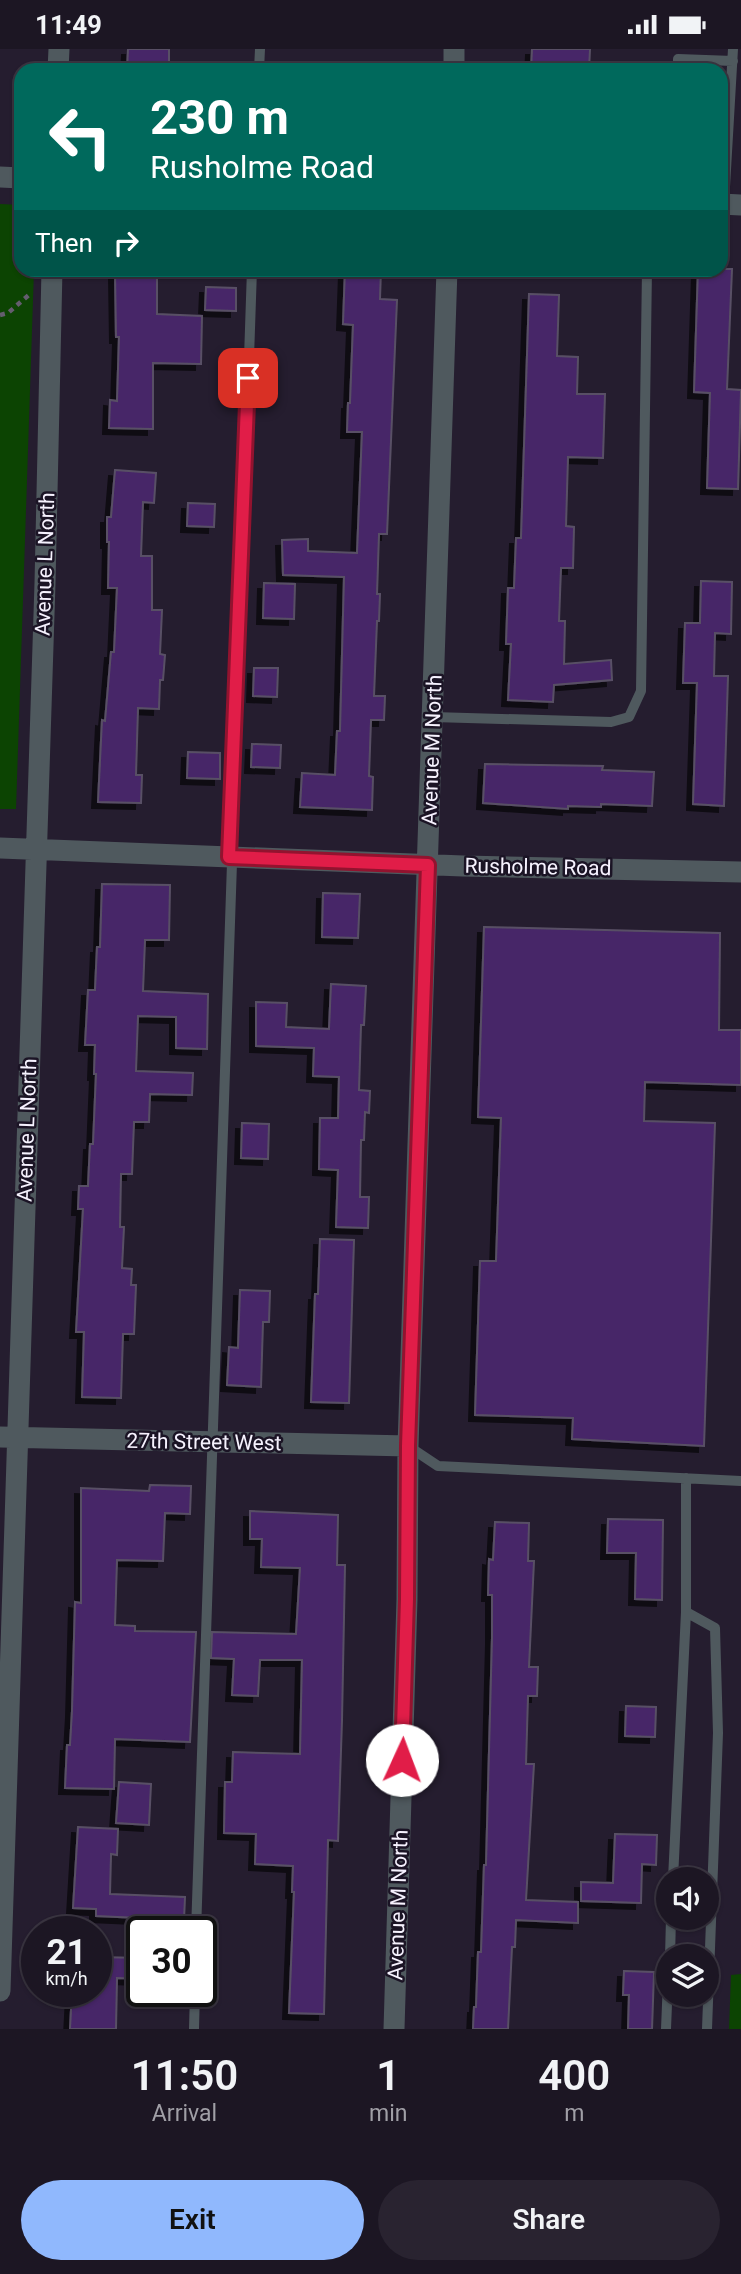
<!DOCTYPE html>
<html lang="en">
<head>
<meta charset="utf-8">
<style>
	:root { --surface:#1c1623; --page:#292330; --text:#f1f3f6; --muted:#a09fa6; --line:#3a3541; --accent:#90b8fd }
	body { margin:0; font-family:Roboto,sans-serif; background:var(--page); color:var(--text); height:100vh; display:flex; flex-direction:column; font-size:26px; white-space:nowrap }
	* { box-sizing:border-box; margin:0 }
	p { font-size:23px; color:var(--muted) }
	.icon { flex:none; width:38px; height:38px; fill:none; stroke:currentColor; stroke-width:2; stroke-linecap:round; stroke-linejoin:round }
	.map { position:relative; height:1980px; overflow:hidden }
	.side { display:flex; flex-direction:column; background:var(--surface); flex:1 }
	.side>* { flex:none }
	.banner { position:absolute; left:14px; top:14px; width:714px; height:214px; border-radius:21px; box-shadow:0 2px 5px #0004,0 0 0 2px var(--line); background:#00695c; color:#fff; overflow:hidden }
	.controls { position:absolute; left:656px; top:1818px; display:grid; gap:14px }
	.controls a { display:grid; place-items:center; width:63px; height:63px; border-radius:50%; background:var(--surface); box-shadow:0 2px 5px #0004,0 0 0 2px var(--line); font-size:35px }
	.speed { position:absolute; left:21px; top:1867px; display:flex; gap:14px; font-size:35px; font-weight:700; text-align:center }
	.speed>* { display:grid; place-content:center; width:91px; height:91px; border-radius:50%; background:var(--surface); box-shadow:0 2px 5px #0004,0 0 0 2px var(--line); line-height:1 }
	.speed small { font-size:18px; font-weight:400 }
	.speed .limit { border:4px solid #111; border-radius:10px; background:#fff; color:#111 }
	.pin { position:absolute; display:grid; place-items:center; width:60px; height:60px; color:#fff; margin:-30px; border-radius:14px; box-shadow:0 4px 10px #0006 }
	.me { position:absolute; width:77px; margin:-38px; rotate:2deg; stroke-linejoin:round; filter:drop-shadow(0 0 5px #0008) }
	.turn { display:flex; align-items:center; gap:24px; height:147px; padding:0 21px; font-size:32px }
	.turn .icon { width:91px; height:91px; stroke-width:2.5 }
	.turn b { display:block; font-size:49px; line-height:60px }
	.then { display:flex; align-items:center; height:66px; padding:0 21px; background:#0003; gap:14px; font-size:26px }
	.eta { display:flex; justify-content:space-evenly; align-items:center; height:119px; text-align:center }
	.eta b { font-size:42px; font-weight:600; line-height:49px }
	.cta { display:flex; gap:14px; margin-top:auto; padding:14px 21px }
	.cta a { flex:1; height:80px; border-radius:42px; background:var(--accent); color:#111; font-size:28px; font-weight:600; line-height:80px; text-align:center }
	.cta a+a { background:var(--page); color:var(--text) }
	.status { display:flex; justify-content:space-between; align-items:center; height:49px; padding:0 35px; background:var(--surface); direction:ltr }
	.status svg { height:19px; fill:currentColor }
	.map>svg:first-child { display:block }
</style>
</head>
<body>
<div class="status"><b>11:49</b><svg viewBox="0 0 49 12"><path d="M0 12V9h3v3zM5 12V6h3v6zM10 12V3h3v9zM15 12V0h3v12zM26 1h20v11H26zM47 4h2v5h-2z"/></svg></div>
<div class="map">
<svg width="741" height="1980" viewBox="0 0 741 1980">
	<defs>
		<filter id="shadow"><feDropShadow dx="-6" dy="6" stdDeviation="0" flood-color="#0009"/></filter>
	</defs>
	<rect width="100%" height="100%" fill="#251d2f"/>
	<path fill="#0c4402" d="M0,155L21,156V220L34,221L16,760H0Z
		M741,1925V1980H729L731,1926Z"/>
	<path fill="#462568" stroke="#595065" stroke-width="2" filter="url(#shadow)" d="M128,0H169V21H127Z
		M532,0H590L589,21H531Z
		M345,220H381L380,250L397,251L387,485H379L377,545H380L379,572H377L374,647H385L384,671H371L369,727L373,728L372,761L300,758L302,724L335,726L337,682H340L344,528L283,526L282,491L308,490V502L357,504L362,383H347L348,354H350L353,276L343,275Z
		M698,220H732L727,340L741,341L738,440L707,439L710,344L694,343Z
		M115,222H157V265L202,267L201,315L153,314V380L109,379L110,351L117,352L119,288H116Z
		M206,238L236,239V262L205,261Z
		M529,245L559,246L557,307L578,308L577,345H605L603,409L568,408L566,477L574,478L573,519H561L559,572H565L564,615L611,611L612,631L554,636L553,653L508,651L511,595H506L508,539H514L516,489H521Z
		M115,421L156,424L154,454L143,453L141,507H152V561H162L160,605L165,606L163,631H160L159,660L138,659L136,726H142L141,754L98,753L102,671L105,672L111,603H114L117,539H108L109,493H107V468H111Z
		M188,454L215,455L214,478L187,477Z
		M701,532L732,533L731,585L715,584L714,627H728L724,757L693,755L697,634H683L685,574H700Z
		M264,534L295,535L294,570L263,569Z
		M254,619H278L277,648L253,647Z
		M252,695L281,696L280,719L251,718Z
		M188,703L220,704V730L187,729Z
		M485,715L603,717L602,721L654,723L652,757L601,755V758L568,757V760L483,754Z
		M102,835L170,836L169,891H145L143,942L208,945L207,1000L176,999V968L138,967L136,1022L193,1024L192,1046L150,1045L149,1073H134L132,1125H121L120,1178H124L122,1219L132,1220L131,1236H136L134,1285H123L121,1349L82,1348L84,1283H76L83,1160H78L79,1137H88L90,1095H93L96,1025H94L95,996H85L88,941H95L97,898H100Z
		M323,844L360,845L358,889L322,888Z
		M484,878L720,884L719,981H741V1036L645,1033L644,1072L715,1074L704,1397L572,1390L573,1369L475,1366L480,1212H496L501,1069L478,1068Z
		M331,935L366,937L364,976H361L359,1041L370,1042L369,1064L365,1063L364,1091H361L360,1148H369L368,1179L336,1178L338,1121L319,1120L320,1069H338L339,1028L313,1027L314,999L256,997V953L287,954L286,978L329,980Z
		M242,1074L269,1075L268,1110L241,1109Z
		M320,1190L354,1191L349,1354L311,1353L315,1245H318Z
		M240,1241L270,1242L269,1273H263L261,1338L227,1336L229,1298L238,1299Z
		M150,1436L191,1437L190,1465L165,1464L163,1512L117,1511L115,1576L135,1577V1582L196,1583L190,1693L115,1690L114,1740L65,1739L67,1696H70L72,1662L75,1553L81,1554V1439L149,1442Z
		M250,1462L338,1466L337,1516H345L342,1671L338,1792L328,1791L324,1965L289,1964L294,1843H292L293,1817L255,1815L256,1785L224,1784L225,1733H232L233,1703L300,1705L302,1611H260L258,1647L232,1646L234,1610L211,1609L212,1583L296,1585L300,1519L261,1518L262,1490H250Z
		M608,1470L663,1471L662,1551L635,1550L636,1504H607Z
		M495,1473L529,1474L528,1512H534L529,1618H538L537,1647H528L526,1715H534L526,1851L578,1853V1874L516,1871L515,1898H512L508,1980H473L474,1958H476L478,1903H481L484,1816H486L492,1589V1546H488L489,1510L493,1511Z
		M626,1657L656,1658L655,1688L625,1687Z
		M119,1733L151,1735L149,1776L116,1774Z
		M78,1778L118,1780L117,1806L111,1805L110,1845L185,1848L184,1871L96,1867V1860L73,1859Z
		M615,1785L657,1786L656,1816L642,1815L641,1854L581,1852V1833L613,1834Z
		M96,1908L142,1909V1930L117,1929L116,1980H70L72,1942H96Z
		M624,1922L654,1923L652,1980H628L629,1946H623Z"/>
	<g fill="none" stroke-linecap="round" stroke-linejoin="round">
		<path stroke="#645d6e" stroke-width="4.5" stroke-dasharray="5 5" stroke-linecap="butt" d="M0,266L8,264L30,245"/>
		<path stroke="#4f595e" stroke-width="10" d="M259,21L260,0
			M678,21V10L733,12
			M724,155L733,0
			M433,668L611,673L629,668L641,642L647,220
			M408,1397L438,1417L741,1432
			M686,1563L715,1579L718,1684L707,1980
			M673,1830L686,1563V1429
			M196,1883C210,1329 229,775 252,220
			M670,1908L671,1869
			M194,1980L195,1942
			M666,1980L668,1931"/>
		<path stroke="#4f595e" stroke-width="21" d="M58,21L59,0
			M454,21V0
			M0,128L21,129
			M721,155L741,156
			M0,799L463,817L741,823
			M0,1388L408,1397
			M0,1942L45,534L52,220
			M394,1980L407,1550L408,1397L447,220"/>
	</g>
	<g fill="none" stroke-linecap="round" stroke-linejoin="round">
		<g stroke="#92132f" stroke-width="18">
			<path id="route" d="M248,329L229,808L428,816L408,1397L407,1550L402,1711"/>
		</g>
		<use href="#route" stroke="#e11d48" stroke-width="12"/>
	</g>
	<g text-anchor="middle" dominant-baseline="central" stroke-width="5" stroke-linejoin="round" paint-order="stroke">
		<g font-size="21" fill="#f6f2fe" stroke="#1b1425">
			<text transform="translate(45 515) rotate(-88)">Avenue L North</text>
			<text transform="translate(432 701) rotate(-88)">Avenue M North</text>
			<text transform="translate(538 818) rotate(1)">Rusholme Road</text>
			<text transform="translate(27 1081) rotate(-88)">Avenue L North</text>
			<text transform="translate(204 1393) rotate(1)">27th Street West</text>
			<text transform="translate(398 1856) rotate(-88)">Avenue M North</text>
		</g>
	</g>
</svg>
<div class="controls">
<a><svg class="icon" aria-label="sound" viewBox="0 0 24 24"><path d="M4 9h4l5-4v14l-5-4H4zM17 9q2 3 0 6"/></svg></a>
<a><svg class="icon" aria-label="layers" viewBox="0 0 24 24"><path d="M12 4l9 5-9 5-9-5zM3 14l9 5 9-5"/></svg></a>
</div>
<div class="speed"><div>21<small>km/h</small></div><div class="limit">30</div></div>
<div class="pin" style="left:248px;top:329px;background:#d93025"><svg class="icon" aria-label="arrive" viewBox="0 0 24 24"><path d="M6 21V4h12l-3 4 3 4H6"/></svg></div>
<svg class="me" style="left:402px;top:1711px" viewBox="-20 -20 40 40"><circle r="19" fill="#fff"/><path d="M0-13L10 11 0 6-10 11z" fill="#e11d48"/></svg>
<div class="banner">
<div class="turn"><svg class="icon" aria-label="left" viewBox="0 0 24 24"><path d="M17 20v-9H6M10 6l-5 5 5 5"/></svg><div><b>230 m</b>Rusholme Road</div></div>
<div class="then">Then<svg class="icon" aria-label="right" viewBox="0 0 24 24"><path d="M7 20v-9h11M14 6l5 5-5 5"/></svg></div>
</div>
</div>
<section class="side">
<div class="eta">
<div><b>11:50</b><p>Arrival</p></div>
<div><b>1</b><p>min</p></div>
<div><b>400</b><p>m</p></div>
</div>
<div class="cta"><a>Exit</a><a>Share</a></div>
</section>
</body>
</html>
